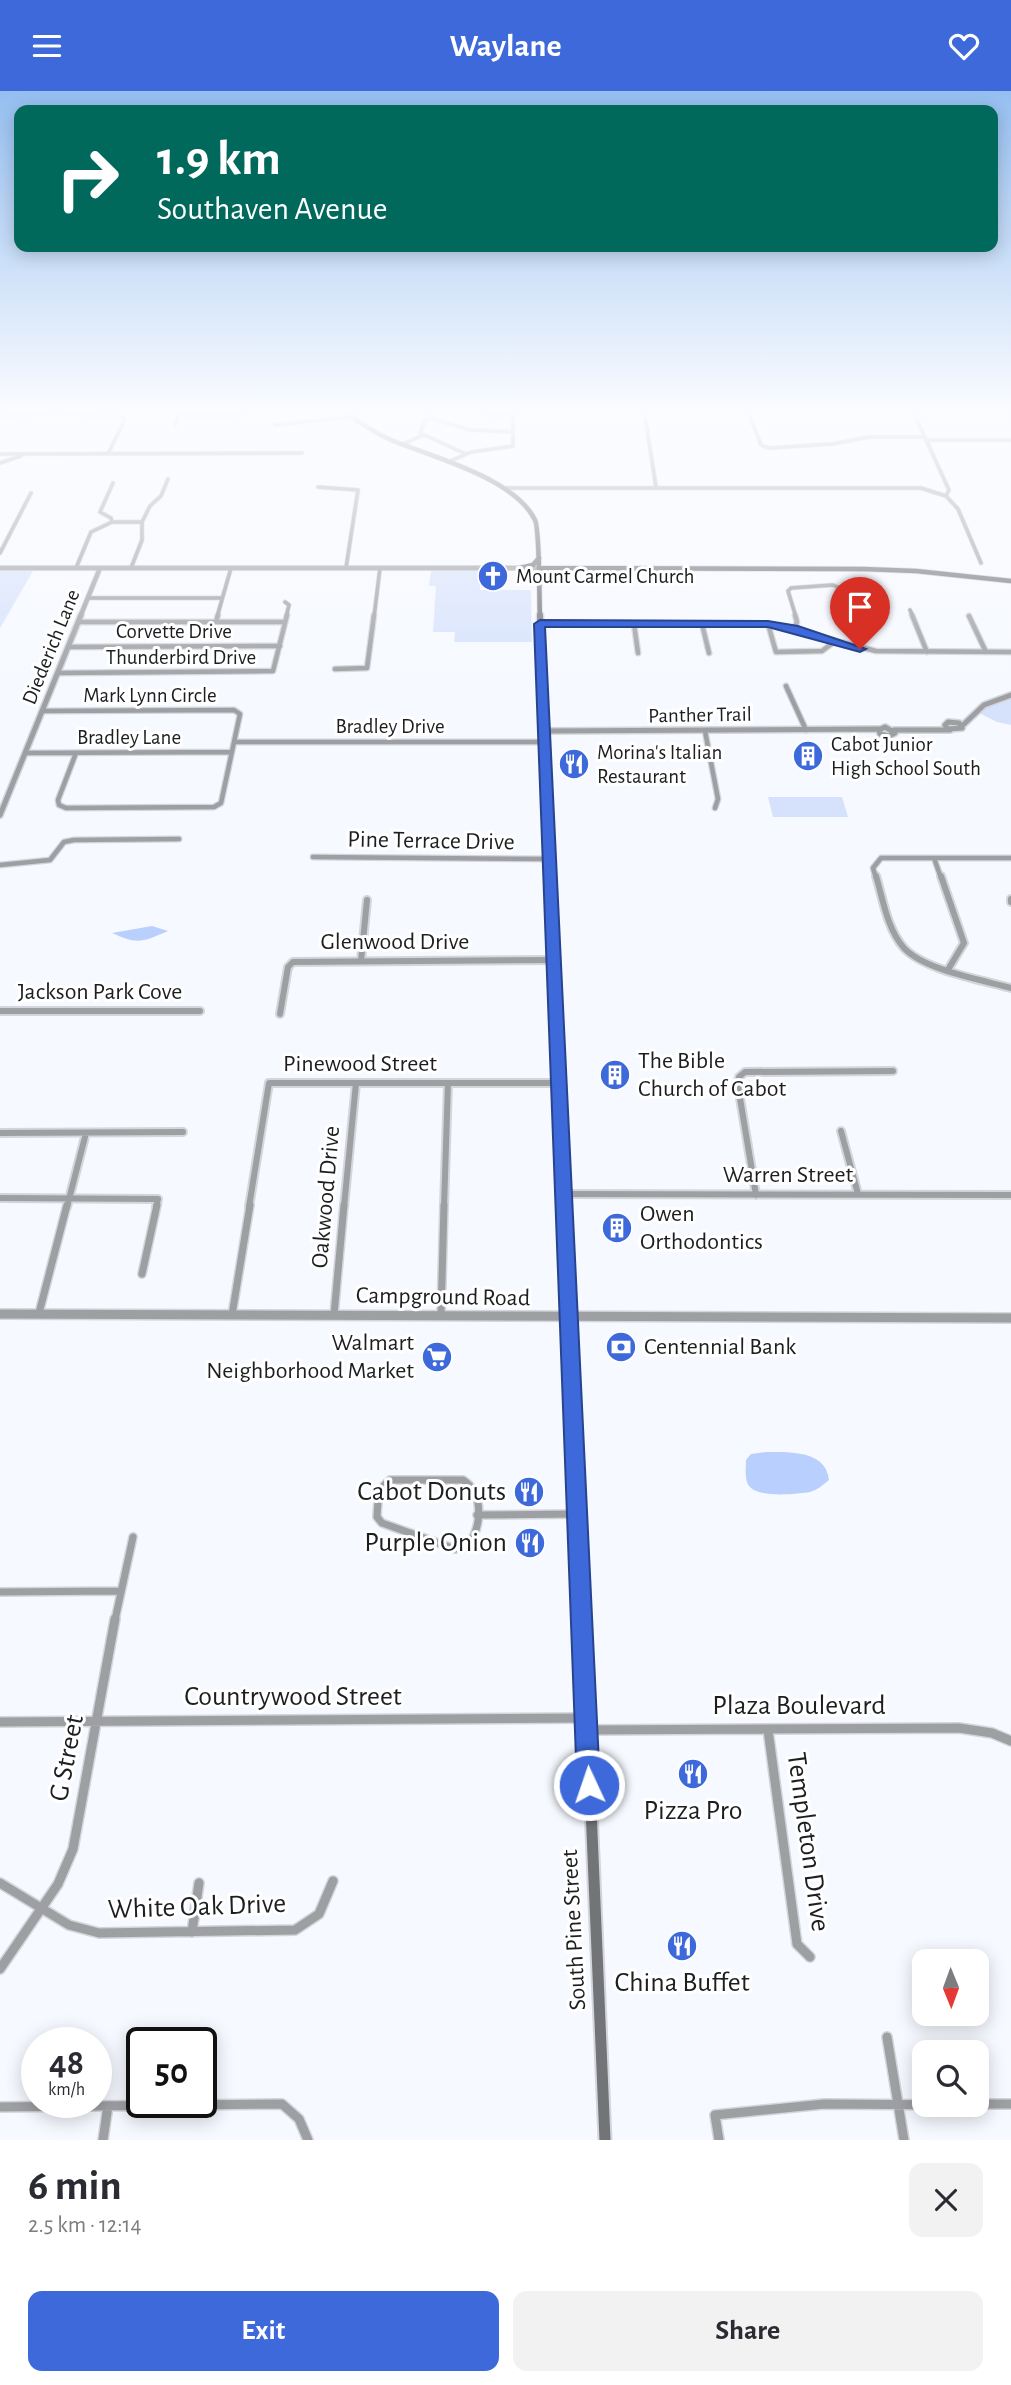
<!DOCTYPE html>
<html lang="en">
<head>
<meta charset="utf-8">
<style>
	:root { --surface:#fff; --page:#f2f2f3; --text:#2b2b33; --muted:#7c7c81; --accent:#3d69da }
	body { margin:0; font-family:"Alegreya Sans",sans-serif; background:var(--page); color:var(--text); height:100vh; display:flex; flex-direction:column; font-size:26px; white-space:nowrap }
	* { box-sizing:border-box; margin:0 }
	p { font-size:23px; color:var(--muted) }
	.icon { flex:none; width:38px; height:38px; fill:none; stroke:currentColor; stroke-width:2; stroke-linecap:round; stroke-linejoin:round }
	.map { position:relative; height:2049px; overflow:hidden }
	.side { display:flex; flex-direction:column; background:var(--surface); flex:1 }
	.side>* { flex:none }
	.guide { position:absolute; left:14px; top:14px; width:984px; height:147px; border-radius:14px; box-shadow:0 4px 18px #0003; background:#00695c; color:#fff; overflow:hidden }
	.needle { width:46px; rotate:179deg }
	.tools { position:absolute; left:912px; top:1858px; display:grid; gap:14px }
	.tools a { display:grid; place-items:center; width:77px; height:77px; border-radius:14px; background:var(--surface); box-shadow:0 4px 18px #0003; font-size:35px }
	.speed { position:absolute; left:21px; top:1936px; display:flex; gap:14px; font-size:35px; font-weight:700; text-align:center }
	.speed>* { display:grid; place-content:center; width:91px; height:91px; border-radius:50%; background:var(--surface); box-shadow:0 4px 18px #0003; line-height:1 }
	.speed small { font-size:18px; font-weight:400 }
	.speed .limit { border:4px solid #111; border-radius:10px; background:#fff; color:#111 }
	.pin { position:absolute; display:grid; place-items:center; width:60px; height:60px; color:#fff; margin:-72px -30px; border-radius:50% 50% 50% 0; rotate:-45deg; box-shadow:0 0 7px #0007 }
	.pin .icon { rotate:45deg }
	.me { position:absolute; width:77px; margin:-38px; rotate:357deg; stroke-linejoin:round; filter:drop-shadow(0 0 5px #0008) }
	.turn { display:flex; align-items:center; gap:24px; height:147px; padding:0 28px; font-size:32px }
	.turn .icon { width:91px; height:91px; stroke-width:2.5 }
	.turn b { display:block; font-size:49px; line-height:60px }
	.round { display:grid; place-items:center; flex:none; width:74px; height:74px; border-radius:14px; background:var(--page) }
	.overview { display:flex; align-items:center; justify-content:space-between; height:119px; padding:0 28px }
	h1 { font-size:42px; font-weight:700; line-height:52px }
	.cta { display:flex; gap:14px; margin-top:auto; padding:14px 28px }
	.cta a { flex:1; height:80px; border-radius:14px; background:var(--accent); color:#fff; font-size:28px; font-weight:700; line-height:80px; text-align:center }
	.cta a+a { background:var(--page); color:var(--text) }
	header { display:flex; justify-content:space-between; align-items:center; height:91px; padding:0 28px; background:var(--accent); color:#fff; font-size:32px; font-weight:700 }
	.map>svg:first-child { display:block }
</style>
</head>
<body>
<header><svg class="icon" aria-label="menu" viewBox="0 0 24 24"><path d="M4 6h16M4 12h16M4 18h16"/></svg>Waylane<svg class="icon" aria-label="heart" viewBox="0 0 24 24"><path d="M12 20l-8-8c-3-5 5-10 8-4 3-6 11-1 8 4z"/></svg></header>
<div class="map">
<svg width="1011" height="2049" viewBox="0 0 1011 2049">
	<rect width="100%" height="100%" fill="#f6f9ff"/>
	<path fill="#d6e2fc" d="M0,479L33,480L0,537Z
		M431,480H480V499H531L532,551H454L455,541H433L436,495H429Z
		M1011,605V634L997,631L977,621Z
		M768,706H842L848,726H773Z"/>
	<path fill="#b9cffe" d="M152,835L168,840C142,851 138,854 112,842Z
		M766,1361C789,1361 826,1359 829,1389C823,1394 817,1399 810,1401C796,1403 760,1407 750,1396C744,1390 746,1377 746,1369L751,1363Z"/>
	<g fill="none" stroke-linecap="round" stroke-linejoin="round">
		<g stroke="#d3d6db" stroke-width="5">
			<path id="minor-far4" d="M430,318L420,342L466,363
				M473,318L491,324H513
				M644,318L656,396
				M747,318L761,354L769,357L832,353L869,346H925
				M912,318L949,399L946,405L958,418L981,472
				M179,324H235L253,318
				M0,325L56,322L122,326L125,328L108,363
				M427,326L471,339L513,341
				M175,334L181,318
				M275,334L350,326
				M927,349H1011
				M403,353L423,344
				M0,363L302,362
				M448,371L471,361L513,355V318
				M0,372L21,365
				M318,396L358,399L346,477
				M507,397H921L946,405
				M112,431H142
				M0,462L31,402
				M76,477L91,441L112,431L111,427L100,421L113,392
				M131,477L142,449V431L150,415L161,405L168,388
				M88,507H222
				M285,511L289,514L286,526
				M910,519L913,526
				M217,526L231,477
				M374,526L380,477
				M796,526L788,500L791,497L833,494L847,500L856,526"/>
		</g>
		<g stroke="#d3d6db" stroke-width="7">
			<path id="minor-far3" d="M855,524L863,548L860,557
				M912,524L927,561
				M969,525L986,561
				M79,531H285
				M216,531L218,524
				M540,533H768L876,560L1011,561
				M634,533L638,562
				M702,533L709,562
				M768,533L776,561L822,560L834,551
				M794,538L797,531L795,524
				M69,556L280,555
				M335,578L367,577L374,524
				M59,582L273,580L287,524
				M786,595L806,639
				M42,620L234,619L240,623L221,712L214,716L66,717L59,714L58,709L76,662
				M705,640L718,708L715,717
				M234,651H545
				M26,662L232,661
				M313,766L549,768
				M934,767L941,787
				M0,774L50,769L64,751L74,749L179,748
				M876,787L873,777L881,767H1011"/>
		</g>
		<g stroke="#d3d6db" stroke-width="10">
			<path id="minor-far2" d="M876,785C883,808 887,838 904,857C924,879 982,889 1011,897
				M941,785L964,852L949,877
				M1011,808V811
				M361,870L367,809
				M0,920H200
				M280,923L288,876L293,871L553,869
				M841,1040L858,1103
				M0,1042L183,1041
				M564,1103L1011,1104
				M756,1104L738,995L739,986L745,981L893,980
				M0,1107L158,1108L156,1116
				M67,1116L86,1042
				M249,1116L269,992H559
				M344,1116L356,992
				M444,1116L448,992"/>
		</g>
		<g stroke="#d3d6db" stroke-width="10">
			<path id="minor-far1" d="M142,1183L157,1114
				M39,1222L67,1114
				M232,1224L250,1114
				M334,1224L344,1114
				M441,1225L444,1114
				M390,1389H463C486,1404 481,1439 466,1457L455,1458L382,1432L377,1426C378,1411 377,1398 390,1389Z
				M477,1424L577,1423
				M0,1501L120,1500
				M115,1529L133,1446"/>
		</g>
		<g stroke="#d3d6db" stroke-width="12">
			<path id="minor" d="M0,1631L586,1627
				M588,1639L959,1637L992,1642L1011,1650
				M768,1639L797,1853L810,1866
				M0,1792L69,1834L99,1842L295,1839L319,1823L333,1790
				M192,1841L199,1792
				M0,1878L58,1793L73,1758L115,1528
				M887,1946L904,2049
				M976,2013H1011
				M0,2016L282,2013L299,2028L308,2049
				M103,2049L108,2015
				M719,2049L715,2024L824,2013L958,2014"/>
		</g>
		<g stroke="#d3d6db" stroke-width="6">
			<path id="tertiary-far2" d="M0,477H539
				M80,526L100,477"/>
		</g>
		<g stroke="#d3d6db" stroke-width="8">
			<path id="tertiary-far1" d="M948,631L959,632L962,637L948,638L945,634Z
				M962,635L984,614L1011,604
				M885,636L895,642L889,645L880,643L879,639Z
				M894,639H950
				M545,640L880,638
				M0,724L81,524"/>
		</g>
		<g stroke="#d3d6db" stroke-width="12">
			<path id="tertiary" d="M0,1223L1011,1227"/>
		</g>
		<g stroke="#d3d6db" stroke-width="6">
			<path id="secondary-far4" d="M341,318C357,330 373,341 391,349C432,366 515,387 535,429C540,439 539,510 540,526
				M520,477L533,474L539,467
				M539,477L863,478L916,480L1011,490"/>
		</g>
		<g stroke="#d3d6db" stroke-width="9">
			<path id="secondary-far3" d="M540,524L551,787"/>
		</g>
		<g stroke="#d3d6db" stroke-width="11">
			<path id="secondary-far2" d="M551,785L565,1116"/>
		</g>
		<g stroke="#d3d6db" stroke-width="13">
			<path id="secondary-far1" d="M565,1114L583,1529"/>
		</g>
		<g stroke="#d3d6db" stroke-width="15">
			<path id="secondary" d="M583,1528L605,2049"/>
		</g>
		<use href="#minor-far4" stroke="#9e9fa2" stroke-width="3.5"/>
		<use href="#minor-far3" stroke="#9e9fa2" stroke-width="4.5"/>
		<use href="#minor-far2" stroke="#9e9fa2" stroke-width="6"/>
		<use href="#minor-far1" stroke="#9e9fa2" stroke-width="7"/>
		<use href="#minor" stroke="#9e9fa2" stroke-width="9"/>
		<use href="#tertiary-far2" stroke="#9e9fa2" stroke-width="4.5"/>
		<use href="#tertiary-far1" stroke="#9e9fa2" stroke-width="5"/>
		<use href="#tertiary" stroke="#9e9fa2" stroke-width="9"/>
		<use href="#secondary-far4" stroke="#737478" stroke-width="4.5"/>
		<use href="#secondary-far3" stroke="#737478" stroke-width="6"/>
		<use href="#secondary-far2" stroke="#737478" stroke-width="8"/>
		<use href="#secondary-far1" stroke="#737478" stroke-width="10"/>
		<use href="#secondary" stroke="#737478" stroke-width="11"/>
	</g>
	<linearGradient id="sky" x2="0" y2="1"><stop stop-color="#95bff1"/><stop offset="0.53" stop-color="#fbfcff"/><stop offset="1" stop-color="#fbfcff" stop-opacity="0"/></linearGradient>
	<rect width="1011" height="604" fill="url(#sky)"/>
	<path fill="#3d69da" stroke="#28448e" stroke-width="2" d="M540,529L768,530L798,535L866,558L860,561L768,536H545L600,1694L597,1702L589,1706L581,1702L577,1694L534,533Z"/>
	<defs>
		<g id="church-disc" transform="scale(1.575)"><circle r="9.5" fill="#3d69da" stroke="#fff"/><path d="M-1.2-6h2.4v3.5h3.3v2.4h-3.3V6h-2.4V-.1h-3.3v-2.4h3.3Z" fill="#fff"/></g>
		<g id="building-disc" transform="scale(1.575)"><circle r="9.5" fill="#3d69da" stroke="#fff"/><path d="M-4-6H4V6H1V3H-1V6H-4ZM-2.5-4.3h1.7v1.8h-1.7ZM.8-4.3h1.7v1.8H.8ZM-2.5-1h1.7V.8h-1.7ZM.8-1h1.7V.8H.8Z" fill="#fff"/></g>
		<g id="restaurant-disc" transform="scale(1.575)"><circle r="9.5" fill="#3d69da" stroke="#fff"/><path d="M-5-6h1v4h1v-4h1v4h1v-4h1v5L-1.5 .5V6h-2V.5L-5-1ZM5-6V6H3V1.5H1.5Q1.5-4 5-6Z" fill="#fff"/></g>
		<g id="bank-disc" transform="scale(1.575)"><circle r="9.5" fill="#3d69da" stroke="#fff"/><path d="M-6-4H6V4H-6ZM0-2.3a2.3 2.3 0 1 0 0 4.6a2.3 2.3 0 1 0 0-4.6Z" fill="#fff"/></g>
		<g id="supermarket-disc" transform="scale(1.575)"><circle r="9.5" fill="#3d69da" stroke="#fff"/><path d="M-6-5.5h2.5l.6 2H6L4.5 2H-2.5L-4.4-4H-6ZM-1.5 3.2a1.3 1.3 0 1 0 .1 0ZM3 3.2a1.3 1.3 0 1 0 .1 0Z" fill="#fff"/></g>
	</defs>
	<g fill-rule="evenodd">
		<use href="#church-disc" x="493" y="485"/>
		<use href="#building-disc" x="808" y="665"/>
		<use href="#restaurant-disc" x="574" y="673"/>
		<use href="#building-disc" x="615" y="984"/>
		<use href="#building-disc" x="617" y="1137"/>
		<use href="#bank-disc" x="621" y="1256"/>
		<use href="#supermarket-disc" x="437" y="1266"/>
		<use href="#restaurant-disc" x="529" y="1401"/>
		<use href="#restaurant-disc" x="530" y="1452"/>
		<use href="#restaurant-disc" x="693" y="1683"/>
		<use href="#restaurant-disc" x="682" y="1855"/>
	</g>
	<g text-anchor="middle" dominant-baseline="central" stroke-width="6" stroke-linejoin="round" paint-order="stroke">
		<g font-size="21" fill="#1d1e20" stroke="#fff" text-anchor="start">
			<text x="516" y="485">Mount Carmel Church</text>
			<text x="831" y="653">Cabot Junior<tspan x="831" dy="24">High School South</tspan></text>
			<text x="597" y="661">Morina's Italian<tspan x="597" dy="24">Restaurant</tspan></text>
		</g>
		<g font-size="21" fill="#1d1e20" stroke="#fff">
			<text x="174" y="540">Corvette Drive</text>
			<text transform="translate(51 556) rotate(-68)">Diederich Lane</text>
			<text x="181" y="566">Thunderbird Drive</text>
			<text x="150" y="604">Mark Lynn Circle</text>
			<text transform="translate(700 624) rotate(-1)">Panther Trail</text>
			<text x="390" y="635">Bradley Drive</text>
			<text x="129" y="646">Bradley Lane</text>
		</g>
		<g font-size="24" fill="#1d1e20" stroke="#fff">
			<text transform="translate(431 750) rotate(1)">Pine Terrace Drive</text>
			<text x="395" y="851">Glenwood Drive</text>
			<text x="100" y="901">Jackson Park Cove</text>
			<text x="360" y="973">Pinewood Street</text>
			<text x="788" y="1084">Warren Street</text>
			<text transform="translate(326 1106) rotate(-85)">Oakwood Drive</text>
			<text transform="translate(443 1206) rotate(1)">Campground Road</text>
			<text transform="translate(574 1839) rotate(-93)">South Pine Street</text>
		</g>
		<g font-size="24" fill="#1d1e20" stroke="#fff" text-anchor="start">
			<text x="638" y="970">The Bible<tspan x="638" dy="28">Church of Cabot</tspan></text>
			<text x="640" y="1123">Owen<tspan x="640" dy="28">Orthodontics</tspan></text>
			<text x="414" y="1252" text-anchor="end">Walmart<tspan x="414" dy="28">Neighborhood Market</tspan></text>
			<text x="644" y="1256">Centennial Bank</text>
		</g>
		<g font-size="28" fill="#1d1e20" stroke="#fff" text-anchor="end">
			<text x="506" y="1401">Cabot Donuts</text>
			<text x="507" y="1452">Purple Onion</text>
			<text x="693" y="1720" text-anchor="middle">Pizza Pro</text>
			<text x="682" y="1892" text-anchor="middle">China Buffet</text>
		</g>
		<g font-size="28" fill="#1d1e20" stroke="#fff">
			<text x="293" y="1606">Countrywood Street</text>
			<text x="799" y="1615">Plaza Boulevard</text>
			<text transform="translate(67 1667) rotate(-79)">G Street</text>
			<text transform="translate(808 1751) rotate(82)">Templeton Drive</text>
			<text transform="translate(197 1816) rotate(-2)">White Oak Drive</text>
		</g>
	</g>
</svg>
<div class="tools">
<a><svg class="needle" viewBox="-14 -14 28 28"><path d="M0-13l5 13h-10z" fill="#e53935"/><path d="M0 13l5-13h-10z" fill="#7c7c81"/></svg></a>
<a><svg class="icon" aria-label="search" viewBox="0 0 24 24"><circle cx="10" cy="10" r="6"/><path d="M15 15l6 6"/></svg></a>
</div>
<div class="speed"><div>48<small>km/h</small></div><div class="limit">50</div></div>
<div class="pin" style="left:860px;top:558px;background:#d93025"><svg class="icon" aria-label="arrive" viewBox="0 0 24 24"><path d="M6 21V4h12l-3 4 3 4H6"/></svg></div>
<svg class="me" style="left:589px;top:1694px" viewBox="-20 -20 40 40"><circle r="17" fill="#3d69da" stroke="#fff" stroke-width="3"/><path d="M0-11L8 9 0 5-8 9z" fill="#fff"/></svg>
<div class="guide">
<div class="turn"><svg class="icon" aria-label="right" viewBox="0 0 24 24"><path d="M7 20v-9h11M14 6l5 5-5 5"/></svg><div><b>1.9 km</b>Southaven Avenue</div></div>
</div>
</div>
<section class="side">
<div class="overview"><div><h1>6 min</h1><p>2.5 km · 12:14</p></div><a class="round"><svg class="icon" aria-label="close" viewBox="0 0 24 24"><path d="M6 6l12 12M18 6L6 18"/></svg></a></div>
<div class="cta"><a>Exit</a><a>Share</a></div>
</section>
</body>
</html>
